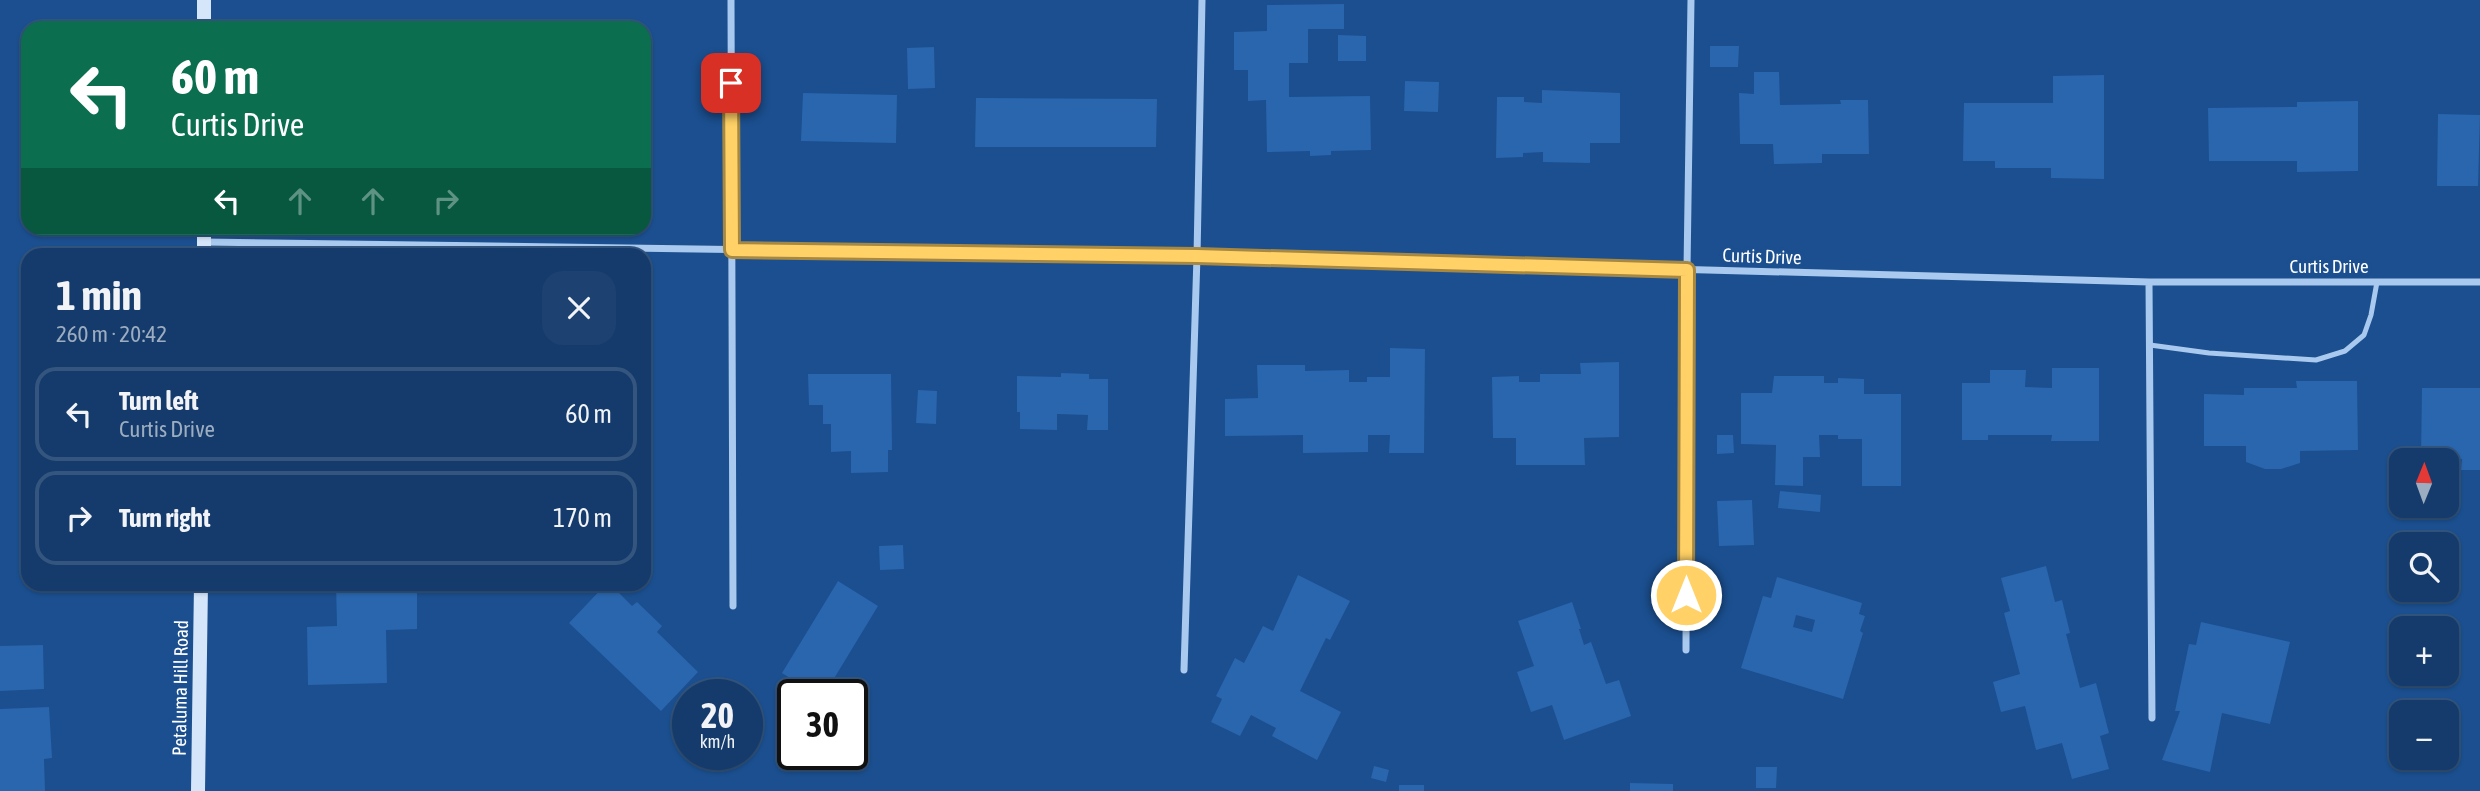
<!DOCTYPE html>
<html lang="en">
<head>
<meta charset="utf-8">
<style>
	:root { --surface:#143b6b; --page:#1d4271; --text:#f1f3f6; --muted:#9dadc1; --line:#33557e }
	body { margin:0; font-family:"Asap Condensed",sans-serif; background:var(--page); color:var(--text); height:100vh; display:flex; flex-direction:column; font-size:26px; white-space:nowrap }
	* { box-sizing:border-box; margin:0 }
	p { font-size:23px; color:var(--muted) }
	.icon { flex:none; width:38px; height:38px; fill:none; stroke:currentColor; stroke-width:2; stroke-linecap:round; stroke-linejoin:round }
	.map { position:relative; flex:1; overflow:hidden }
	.details { position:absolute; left:21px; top:248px; width:630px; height:343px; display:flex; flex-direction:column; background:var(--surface); border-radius:21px; box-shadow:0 2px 5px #0004,0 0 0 2px var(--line) }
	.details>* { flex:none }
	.hud { position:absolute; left:21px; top:21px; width:630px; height:214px; border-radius:21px; box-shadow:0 2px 5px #0004,0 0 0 2px var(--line); background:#0b6e4f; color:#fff; overflow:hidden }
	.needle { width:46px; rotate:1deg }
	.controls { position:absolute; left:2389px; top:448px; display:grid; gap:14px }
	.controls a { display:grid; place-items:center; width:70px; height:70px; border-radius:14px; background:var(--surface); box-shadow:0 2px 5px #0004,0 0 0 2px var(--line); font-size:35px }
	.speed { position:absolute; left:672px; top:679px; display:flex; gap:14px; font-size:35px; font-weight:700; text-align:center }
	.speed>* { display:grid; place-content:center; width:91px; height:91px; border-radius:50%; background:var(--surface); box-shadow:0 2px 5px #0004,0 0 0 2px var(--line); line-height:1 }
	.speed small { font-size:18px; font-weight:400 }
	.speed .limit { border:4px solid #111; border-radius:10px; background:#fff; color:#111 }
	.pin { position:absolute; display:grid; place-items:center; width:60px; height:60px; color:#fff; margin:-30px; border-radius:14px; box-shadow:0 4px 10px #0006 }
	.me { position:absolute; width:77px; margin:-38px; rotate:0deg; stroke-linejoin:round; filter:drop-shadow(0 0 5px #0008) }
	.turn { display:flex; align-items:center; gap:24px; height:147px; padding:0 35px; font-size:32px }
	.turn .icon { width:91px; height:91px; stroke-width:2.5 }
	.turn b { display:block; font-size:49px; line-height:60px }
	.lanes { display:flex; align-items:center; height:66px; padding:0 35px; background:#0003; justify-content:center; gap:35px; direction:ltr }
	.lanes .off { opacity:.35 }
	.round { display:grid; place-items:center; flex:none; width:74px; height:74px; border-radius:21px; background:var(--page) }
	.overview { display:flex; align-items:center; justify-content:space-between; height:119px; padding:0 35px }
	h1 { font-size:42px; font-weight:700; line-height:52px }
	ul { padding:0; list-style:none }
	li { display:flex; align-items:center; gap:21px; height:94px; margin:0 14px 10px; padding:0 21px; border:4px solid var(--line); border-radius:21px }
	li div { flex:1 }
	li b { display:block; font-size:26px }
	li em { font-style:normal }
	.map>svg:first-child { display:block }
</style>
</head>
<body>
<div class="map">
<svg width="2480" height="791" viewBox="0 0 2480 791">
	<rect width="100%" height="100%" fill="#1b4f8f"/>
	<path fill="#2a66ad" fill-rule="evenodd" d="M1344,4V29H1308V63H1289V97L1370,96L1371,150L1331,151V155L1310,156V151L1267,152L1266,100L1248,101V70H1234V32L1267,31V5Z
		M1338,35L1366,36V61H1338Z
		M1710,46H1739L1738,67H1710Z
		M934,47L935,88L908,89L907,48Z
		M1754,72H1779L1780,105L1841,104L1840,100H1868L1869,154H1822V163L1774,164L1773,144H1740L1739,93L1754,94Z
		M2104,75V179L2051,178V168H1995V161H1963L1964,103H2053V76Z
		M1405,81L1439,82L1438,112L1404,111Z
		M1542,90L1620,93V143H1590V163L1543,162V152L1523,153V157L1496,158L1497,97H1524V102L1542,103Z
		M644,91H653V146H644Z
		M803,93L897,95L896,143L801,141Z
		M976,98L1157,99L1156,147H975Z
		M2358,101V171L2297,172V161H2209L2208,108L2297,107V102Z
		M2438,114L2480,115L2478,186H2437Z
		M1390,348L1425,349L1424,453H1389L1390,435H1368V452L1303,453V435L1225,436V399L1258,398L1257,365H1305V371L1349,370V382H1367V377H1390Z
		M1619,362V437L1584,438L1585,465H1516V438H1493L1492,377L1519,376V382H1540V374H1581L1580,363Z
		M2052,368H2099V441H2051L2052,435H1988V440H1962V383H1990V370H2026L2025,387L2052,388Z
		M1061,373L1089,374V379H1108V430H1087L1088,415L1057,414V430L1020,429V412H1017V376L1061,377Z
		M808,374H891L892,450H888V472L851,473V451L831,452V424H823V405H809Z
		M1774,376H1824V383H1838V378L1864,379V394H1901V486H1862V439H1838V435H1819L1820,457H1803V486L1775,485L1776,445L1741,444V393H1772Z
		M2296,381H2357L2358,450L2300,451V463L2281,469H2265L2246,462V446H2204V394L2244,395V388H2297Z
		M2422,388H2480V470H2461L2462,459L2421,458Z
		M918,390L937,391L936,424L916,423Z
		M1717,435H1733L1734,453L1717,454Z
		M1780,491L1821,495L1820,512L1778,508Z
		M1752,500L1754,545L1719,546L1717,501Z
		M903,545L904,569L880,570L879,546Z
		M2046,566L2055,602L2062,600L2070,633L2066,634L2080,688L2096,683L2109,733L2100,736L2109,769L2072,779L2062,743L2036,750L2025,706L2001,712L1993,682L2020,674L2004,613L2010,611L2001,578Z
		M1298,575L1350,601L1330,640L1326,638L1300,691L1341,712L1317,760L1272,736L1276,728L1251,715L1240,736L1211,722L1222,699L1216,696L1235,658L1244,663L1263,626L1273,631Z
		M1777,577L1862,603L1859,614L1865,616L1860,631L1863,633L1843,699L1741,668L1763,596L1771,598ZM1796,615L1815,620L1812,632L1793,627Z
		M838,581L878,606L824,695H817L782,673Z
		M336,584H417V629L386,630L387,683L308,685L307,627L337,626Z
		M606,584H610L632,606L637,602L662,626L657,632L698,672L661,711L569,623Z
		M1572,602L1581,629H1579L1584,645L1591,642L1606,684L1619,680L1631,716L1564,740L1552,705L1531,712L1517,672L1534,666L1518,621Z
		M2201,622L2290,642L2270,724L2222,713L2210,772L2162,760L2180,711H2175L2189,644L2196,645Z
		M43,645L44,689L0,691V646Z
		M49,707L52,758L44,759L45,791H0V709Z
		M1374,766L1389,770L1386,782L1371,778Z
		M1756,767H1777L1776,788H1756Z
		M1630,783L1673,784V791H1630Z
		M1399,785H1424V791H1399Z"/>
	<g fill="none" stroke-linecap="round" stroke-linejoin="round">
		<path stroke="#a9c9ee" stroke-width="5" d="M2150,345L2209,353L2316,360L2345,351L2364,335L2371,315L2377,282"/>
		<path stroke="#a9c9ee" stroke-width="7" d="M731,0L733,606
			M205,242L1197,256L2149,282H2480
			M2149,282L2152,718
			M1686,650L1687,269L1691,0
			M1184,670L1197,256L1202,0"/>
		<path stroke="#d6e6fa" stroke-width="14" d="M204,28V0
			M204,256V228
			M198,791L201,584"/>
	</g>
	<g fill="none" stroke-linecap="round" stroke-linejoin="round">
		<g stroke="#a68842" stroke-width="18">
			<path id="route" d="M731,83L732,250L1197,256L1687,270L1686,595"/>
		</g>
		<use href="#route" stroke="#ffd166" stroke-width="12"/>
	</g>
	<g text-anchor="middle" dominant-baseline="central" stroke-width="7" stroke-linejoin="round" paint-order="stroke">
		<g font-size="19" fill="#fff" stroke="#1b4f8f">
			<text transform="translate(1762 256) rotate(2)">Curtis Drive</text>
			<text x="2329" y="266">Curtis Drive</text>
			<text transform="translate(180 688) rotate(-89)">Petaluma Hill Road</text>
		</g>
	</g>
</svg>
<div class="controls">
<a><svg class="needle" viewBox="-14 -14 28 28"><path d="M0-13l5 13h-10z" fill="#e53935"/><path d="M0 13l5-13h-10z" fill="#9dadc1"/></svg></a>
<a><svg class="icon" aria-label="search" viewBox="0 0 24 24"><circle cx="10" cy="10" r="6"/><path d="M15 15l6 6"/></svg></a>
<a>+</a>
<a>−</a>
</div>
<div class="speed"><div>20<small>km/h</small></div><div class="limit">30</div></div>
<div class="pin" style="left:731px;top:83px;background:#d93025"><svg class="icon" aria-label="arrive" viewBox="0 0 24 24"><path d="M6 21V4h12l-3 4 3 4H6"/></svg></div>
<svg class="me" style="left:1686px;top:595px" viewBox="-20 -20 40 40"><circle r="17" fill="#ffd166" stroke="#fff" stroke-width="3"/><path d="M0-11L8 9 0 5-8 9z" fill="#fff"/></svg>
<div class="hud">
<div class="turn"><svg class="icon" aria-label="left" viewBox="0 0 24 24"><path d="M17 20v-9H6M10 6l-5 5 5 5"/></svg><div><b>60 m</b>Curtis Drive</div></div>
<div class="lanes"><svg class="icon" aria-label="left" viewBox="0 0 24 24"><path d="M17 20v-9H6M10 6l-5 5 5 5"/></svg><svg class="icon off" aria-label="ahead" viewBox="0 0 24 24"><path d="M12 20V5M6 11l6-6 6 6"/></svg><svg class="icon off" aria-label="ahead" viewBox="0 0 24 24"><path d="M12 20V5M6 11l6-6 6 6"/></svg><svg class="icon off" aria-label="right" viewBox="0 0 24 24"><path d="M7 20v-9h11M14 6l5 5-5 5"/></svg></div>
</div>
<section class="details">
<div class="overview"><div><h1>1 min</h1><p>260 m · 20:42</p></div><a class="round"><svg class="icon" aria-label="close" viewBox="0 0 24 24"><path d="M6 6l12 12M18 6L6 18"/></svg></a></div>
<ul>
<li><svg class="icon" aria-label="left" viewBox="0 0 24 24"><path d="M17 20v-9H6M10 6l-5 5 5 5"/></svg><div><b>Turn left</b><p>Curtis Drive</p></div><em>60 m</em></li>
<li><svg class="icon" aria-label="right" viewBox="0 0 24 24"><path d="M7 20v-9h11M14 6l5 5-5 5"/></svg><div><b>Turn right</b></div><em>170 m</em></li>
</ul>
</section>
</div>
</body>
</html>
